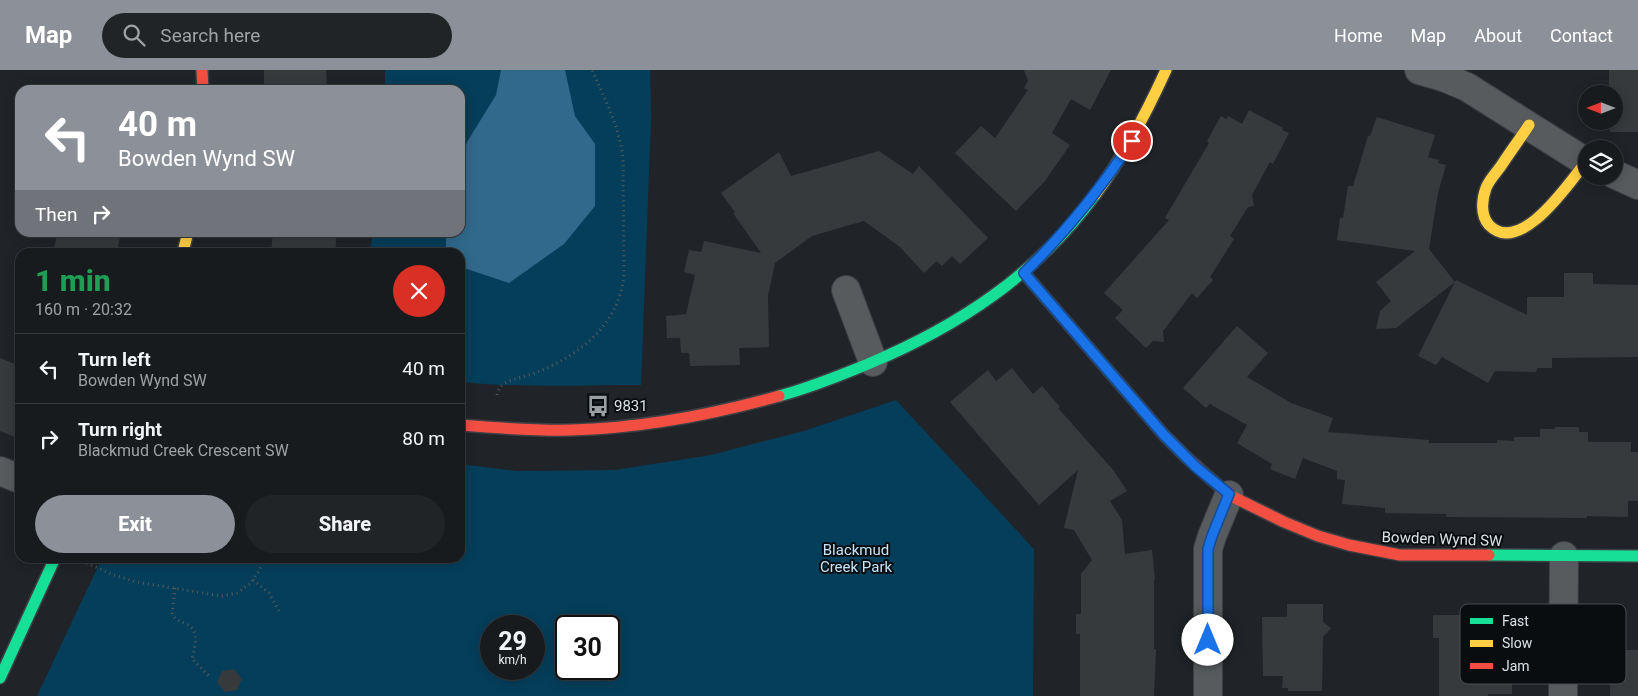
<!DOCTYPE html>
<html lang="en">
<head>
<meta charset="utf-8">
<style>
	:root { --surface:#181b1e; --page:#212427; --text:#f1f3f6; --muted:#9fa1a4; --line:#36393c; --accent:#8c9099 }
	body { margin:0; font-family:Roboto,sans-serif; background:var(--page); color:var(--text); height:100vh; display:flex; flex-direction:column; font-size:19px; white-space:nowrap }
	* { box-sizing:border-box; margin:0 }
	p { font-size:16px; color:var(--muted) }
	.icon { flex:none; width:28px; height:28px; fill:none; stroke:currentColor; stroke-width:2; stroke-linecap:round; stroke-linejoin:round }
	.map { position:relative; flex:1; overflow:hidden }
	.panel { position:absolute; left:15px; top:178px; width:450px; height:315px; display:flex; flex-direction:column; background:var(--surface); border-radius:15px; box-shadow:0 2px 12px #0003,0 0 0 1px var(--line) }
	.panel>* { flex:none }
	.hud { position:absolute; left:15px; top:15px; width:450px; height:152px; border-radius:15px; box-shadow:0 2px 12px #0003,0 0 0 1px var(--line); background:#8c9099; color:#fff; overflow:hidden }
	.needle { width:32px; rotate:270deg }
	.buttons { position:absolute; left:1578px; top:15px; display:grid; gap:10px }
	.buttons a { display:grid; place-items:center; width:45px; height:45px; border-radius:50%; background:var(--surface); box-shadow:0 2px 12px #0003,0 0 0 1px var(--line); font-size:25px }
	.speed { position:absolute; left:480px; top:545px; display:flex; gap:10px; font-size:25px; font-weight:700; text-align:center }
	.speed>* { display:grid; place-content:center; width:65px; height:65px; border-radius:50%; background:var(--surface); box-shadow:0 2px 12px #0003,0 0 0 1px var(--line); line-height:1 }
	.speed small { font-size:12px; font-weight:400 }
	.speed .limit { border:2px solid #111; border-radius:8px; background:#fff; color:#111 }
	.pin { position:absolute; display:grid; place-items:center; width:42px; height:42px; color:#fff; margin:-21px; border:2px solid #fff; border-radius:50%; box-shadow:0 1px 5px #0007 }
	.me { position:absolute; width:55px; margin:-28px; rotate:0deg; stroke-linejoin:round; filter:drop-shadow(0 0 4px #0008) }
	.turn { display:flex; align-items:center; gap:18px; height:105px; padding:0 20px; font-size:22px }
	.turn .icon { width:65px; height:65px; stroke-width:2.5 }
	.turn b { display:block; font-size:35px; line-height:42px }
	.then { display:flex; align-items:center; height:48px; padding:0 20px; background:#0003; gap:10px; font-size:19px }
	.round { display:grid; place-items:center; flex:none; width:52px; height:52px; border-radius:26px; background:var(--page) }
	.overview { display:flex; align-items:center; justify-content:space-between; height:85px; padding:0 20px }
	h1 { font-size:30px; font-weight:800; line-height:38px; color:#1e9e55 }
	.primary-button { display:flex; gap:10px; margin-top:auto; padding:10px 20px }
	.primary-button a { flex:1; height:58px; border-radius:30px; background:var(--accent); color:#fff; font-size:20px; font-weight:800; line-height:58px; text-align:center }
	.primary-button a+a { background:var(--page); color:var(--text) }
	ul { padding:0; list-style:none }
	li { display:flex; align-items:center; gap:15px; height:70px; padding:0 20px; border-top:1px solid var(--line) }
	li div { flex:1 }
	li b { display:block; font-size:19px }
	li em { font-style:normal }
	header { display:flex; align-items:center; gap:30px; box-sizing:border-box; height:70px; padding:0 25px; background:var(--accent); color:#fff }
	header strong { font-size:24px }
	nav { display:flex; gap:28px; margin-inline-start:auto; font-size:18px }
	.search { width:350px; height:45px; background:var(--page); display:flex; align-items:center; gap:12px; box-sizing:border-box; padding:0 18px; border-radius:28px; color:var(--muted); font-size:19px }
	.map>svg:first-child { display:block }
</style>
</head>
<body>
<header>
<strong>Map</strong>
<div class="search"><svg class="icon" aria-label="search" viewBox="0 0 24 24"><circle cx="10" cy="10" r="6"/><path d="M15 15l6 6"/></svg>Search here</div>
<nav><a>Home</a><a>Map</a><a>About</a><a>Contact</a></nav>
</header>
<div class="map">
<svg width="1638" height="626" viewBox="0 0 1638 626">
	<rect width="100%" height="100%" fill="#202428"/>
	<path fill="#053e5a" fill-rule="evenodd" d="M385,0H650L651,49L641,315C581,315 520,318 460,312V182H370L373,163L460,162V20H385Z
		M896,330L1034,479L1033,626H37L102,488H460V394L517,401L615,400L711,385L804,361ZM491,556H534V599H491ZM566,556H609V599H566Z"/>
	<path fill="#30698c" d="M501,0H565L575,46L595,74V136L564,174L509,213L464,198L460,194V182H447L446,181V163L460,162V93L467,72L496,25Z"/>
	<path fill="#373a3d" d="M264,0H326L327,20H264Z
		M1024,0H1111L1090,40L1071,29L1052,63L1070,75L1045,111L1016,141L955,83L981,56L995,68L1028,20L1024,18L1028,11Z
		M1609,0H1638V62H1610V51H1614V24H1609Z
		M1249,40L1283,58L1282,60L1289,63L1273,94L1270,92L1252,125L1254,136L1248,137L1230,166L1234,169L1210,207L1213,210L1197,228L1192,223L1163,261L1164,272L1153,271L1146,278L1115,248L1123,240L1104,223L1169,150L1165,148L1209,73L1207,71L1221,46L1226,49L1228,46L1242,54Z
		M1377,47L1435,65L1428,87L1439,90L1438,93L1446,95L1438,123L1429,179L1455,212L1396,258L1376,259L1380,241L1391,231L1376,212L1415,181L1337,170L1340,148H1343L1348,116H1353L1368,66H1370Z
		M879,81L913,104L919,96L988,168L960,194L952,186L942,196L937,191L924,203L900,177L864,151L812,166L775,193L768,226L769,277L739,278L740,295L690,296L689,283H681L680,268H667L666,246L686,244L695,205L684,202L689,180L701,182L704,171L761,183L733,143L735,142L721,123L779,82L791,106Z
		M58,162H121L117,182H53Z
		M273,162H337L335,182H271Z
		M1564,203H1593V214L1638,215V287L1552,288V298H1537L1536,302L1495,301L1488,313L1442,287L1436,295L1418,286L1456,210L1527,245V227H1564Z
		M1237,256L1268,283L1247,307L1291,333L1333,348L1328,362L1429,370V373H1497V370L1514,371V367H1540V359H1555V357H1579V362H1588V372H1631V382H1638V431H1628V447L1587,446V448L1446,447V444L1385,443V438L1342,434L1345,410L1337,409V401L1303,388L1295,409L1270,399L1272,394L1237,373L1247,355L1210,334L1206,338L1183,318Z
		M0,288L20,296V369L0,361Z
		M1012,298L1033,324L1042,316L1060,337L1058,338L1114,401L1127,421L1110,431L1122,450L1125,484L1152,480L1155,510H1154V579H1156L1154,626H1080V564H1076V544H1081V504L1092,490L1074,460L1064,458L1078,400L1039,435L950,332L988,300L996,311Z
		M1287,534H1323V552L1331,558L1323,567L1322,621H1288V618H1282L1283,606H1263L1262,547H1287Z
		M1433,545H1482V555H1512V624H1488V626H1439V568H1433Z
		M1611,580H1638V626H1610Z
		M234,599L242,609L237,620L225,622L217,612L222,601Z"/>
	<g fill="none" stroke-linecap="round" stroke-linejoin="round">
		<g stroke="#3c3f43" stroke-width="30">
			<path id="street" d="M1419,0L1443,7L1467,17L1586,92
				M1614,104L1638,115
				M846,220L873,292
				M0,401L20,409
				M1208,626V479L1212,466L1229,425
				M1563,626L1564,486"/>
		</g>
		<g stroke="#3c3f43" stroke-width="14">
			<path id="fast" d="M779,326C809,318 839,306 868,294C959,256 1036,205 1095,125
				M1489,485L1638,486
				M0,608L55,488"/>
		</g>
		<g stroke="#3c3f43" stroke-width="14">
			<path id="slow" d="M1529,55C1520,69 1510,82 1501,96C1496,103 1489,110 1486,118C1482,129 1480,145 1489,155C1520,187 1569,113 1586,92
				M1095,125C1124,86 1146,44 1166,0
				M183,182L188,162
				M1024,203L1164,365L1186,387"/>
		</g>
		<g stroke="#3c3f43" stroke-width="14">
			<path id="jam" d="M202,0L203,20
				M460,355C497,358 534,361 571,360C642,358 711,345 779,326
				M1186,387L1229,425L1284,452L1318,466L1349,475L1400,485H1489"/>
		</g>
		<path stroke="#575b5e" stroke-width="3" stroke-dasharray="1 4" stroke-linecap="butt" d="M497,325C498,320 500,316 505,313C514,308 525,307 535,303C579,286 619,255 624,205L623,88C619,56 605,29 592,0
			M82,491L114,505L137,512L221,526L237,523L251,513L260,499L263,488
			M253,510L269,523L279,541
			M175,518L172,543C175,550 178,550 184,553C201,559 195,576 192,589L210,607"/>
		<use href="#street" stroke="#585b5e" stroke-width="28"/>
		<use href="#fast" stroke="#16e098" stroke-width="11"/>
		<use href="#slow" stroke="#ffcf43" stroke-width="11"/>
		<use href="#jam" stroke="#f24e42" stroke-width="11"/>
	</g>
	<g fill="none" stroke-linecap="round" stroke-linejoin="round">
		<g stroke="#114b97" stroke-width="12">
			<path id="route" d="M1132,71C1100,120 1067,161 1024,203L1164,365L1196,397L1229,424L1212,466L1208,479V570"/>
		</g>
		<use href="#route" stroke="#1a73e8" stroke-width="9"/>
	</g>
	<defs>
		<g id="bus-bare" transform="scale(1.725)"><path d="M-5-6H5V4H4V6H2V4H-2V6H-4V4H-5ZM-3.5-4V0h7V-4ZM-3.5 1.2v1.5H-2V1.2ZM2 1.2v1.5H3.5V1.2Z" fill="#9a9fa3" stroke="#0a0d10" stroke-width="2.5" paint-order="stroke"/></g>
	</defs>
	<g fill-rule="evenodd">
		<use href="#bus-bare" x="598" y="336"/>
	</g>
	<g text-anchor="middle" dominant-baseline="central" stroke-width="4" stroke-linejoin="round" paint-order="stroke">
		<g font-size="15" fill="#dbe1e5" stroke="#0a0d10" text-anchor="start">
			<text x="614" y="336">9831</text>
		</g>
		<g font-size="15" fill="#dbe1e5" stroke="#0a0d10">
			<text transform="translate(1442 469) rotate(2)">Bowden Wynd SW</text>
		</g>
		<g font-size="15" fill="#c2e3f9" stroke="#0a0d10">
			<text x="856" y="480">Blackmud<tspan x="856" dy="17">Creek Park</tspan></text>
		</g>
	</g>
	<rect x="1460" y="534" width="166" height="80" rx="8" fill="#0a0d10" stroke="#494d50" stroke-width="1"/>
	<rect x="1470" y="548" width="23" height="6" fill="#16e098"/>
	<rect x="1470" y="570" width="23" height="7" fill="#ffcf43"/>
	<rect x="1470" y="593" width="23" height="6" fill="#f24e42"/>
	<g font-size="14" fill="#dbe1e5">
		<text x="1502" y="556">Fast</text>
		<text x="1502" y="578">Slow</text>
		<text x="1502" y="601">Jam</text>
	</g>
</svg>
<div class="buttons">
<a><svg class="needle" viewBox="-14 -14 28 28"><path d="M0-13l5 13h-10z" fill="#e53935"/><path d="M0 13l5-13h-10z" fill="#9fa1a4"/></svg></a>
<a><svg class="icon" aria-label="layers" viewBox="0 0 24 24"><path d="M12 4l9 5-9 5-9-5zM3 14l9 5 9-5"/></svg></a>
</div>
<div class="speed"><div>29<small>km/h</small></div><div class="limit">30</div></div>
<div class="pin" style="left:1132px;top:71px;background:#d93025"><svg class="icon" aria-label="arrive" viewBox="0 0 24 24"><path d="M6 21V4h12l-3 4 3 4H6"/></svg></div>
<svg class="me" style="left:1208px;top:570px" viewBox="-20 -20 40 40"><circle r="19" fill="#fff"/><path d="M0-13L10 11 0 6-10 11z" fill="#1a73e8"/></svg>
<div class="hud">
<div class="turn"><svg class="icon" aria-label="left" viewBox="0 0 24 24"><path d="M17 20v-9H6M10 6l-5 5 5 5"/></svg><div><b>40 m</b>Bowden Wynd SW</div></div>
<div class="then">Then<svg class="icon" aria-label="right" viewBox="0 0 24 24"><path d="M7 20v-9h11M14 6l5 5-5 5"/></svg></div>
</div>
<section class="panel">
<div class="overview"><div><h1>1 min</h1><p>160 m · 20:32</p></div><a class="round" style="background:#d93025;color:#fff"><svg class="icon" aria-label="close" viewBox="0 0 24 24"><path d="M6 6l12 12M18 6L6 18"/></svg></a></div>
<ul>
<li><svg class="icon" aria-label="left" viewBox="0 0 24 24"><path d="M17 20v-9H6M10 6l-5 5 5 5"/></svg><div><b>Turn left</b><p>Bowden Wynd SW</p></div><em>40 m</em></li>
<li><svg class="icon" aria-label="right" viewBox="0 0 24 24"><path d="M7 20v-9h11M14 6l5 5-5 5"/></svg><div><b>Turn right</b><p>Blackmud Creek Crescent SW</p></div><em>80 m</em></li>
</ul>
<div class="primary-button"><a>Exit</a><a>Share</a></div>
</section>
</div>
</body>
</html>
